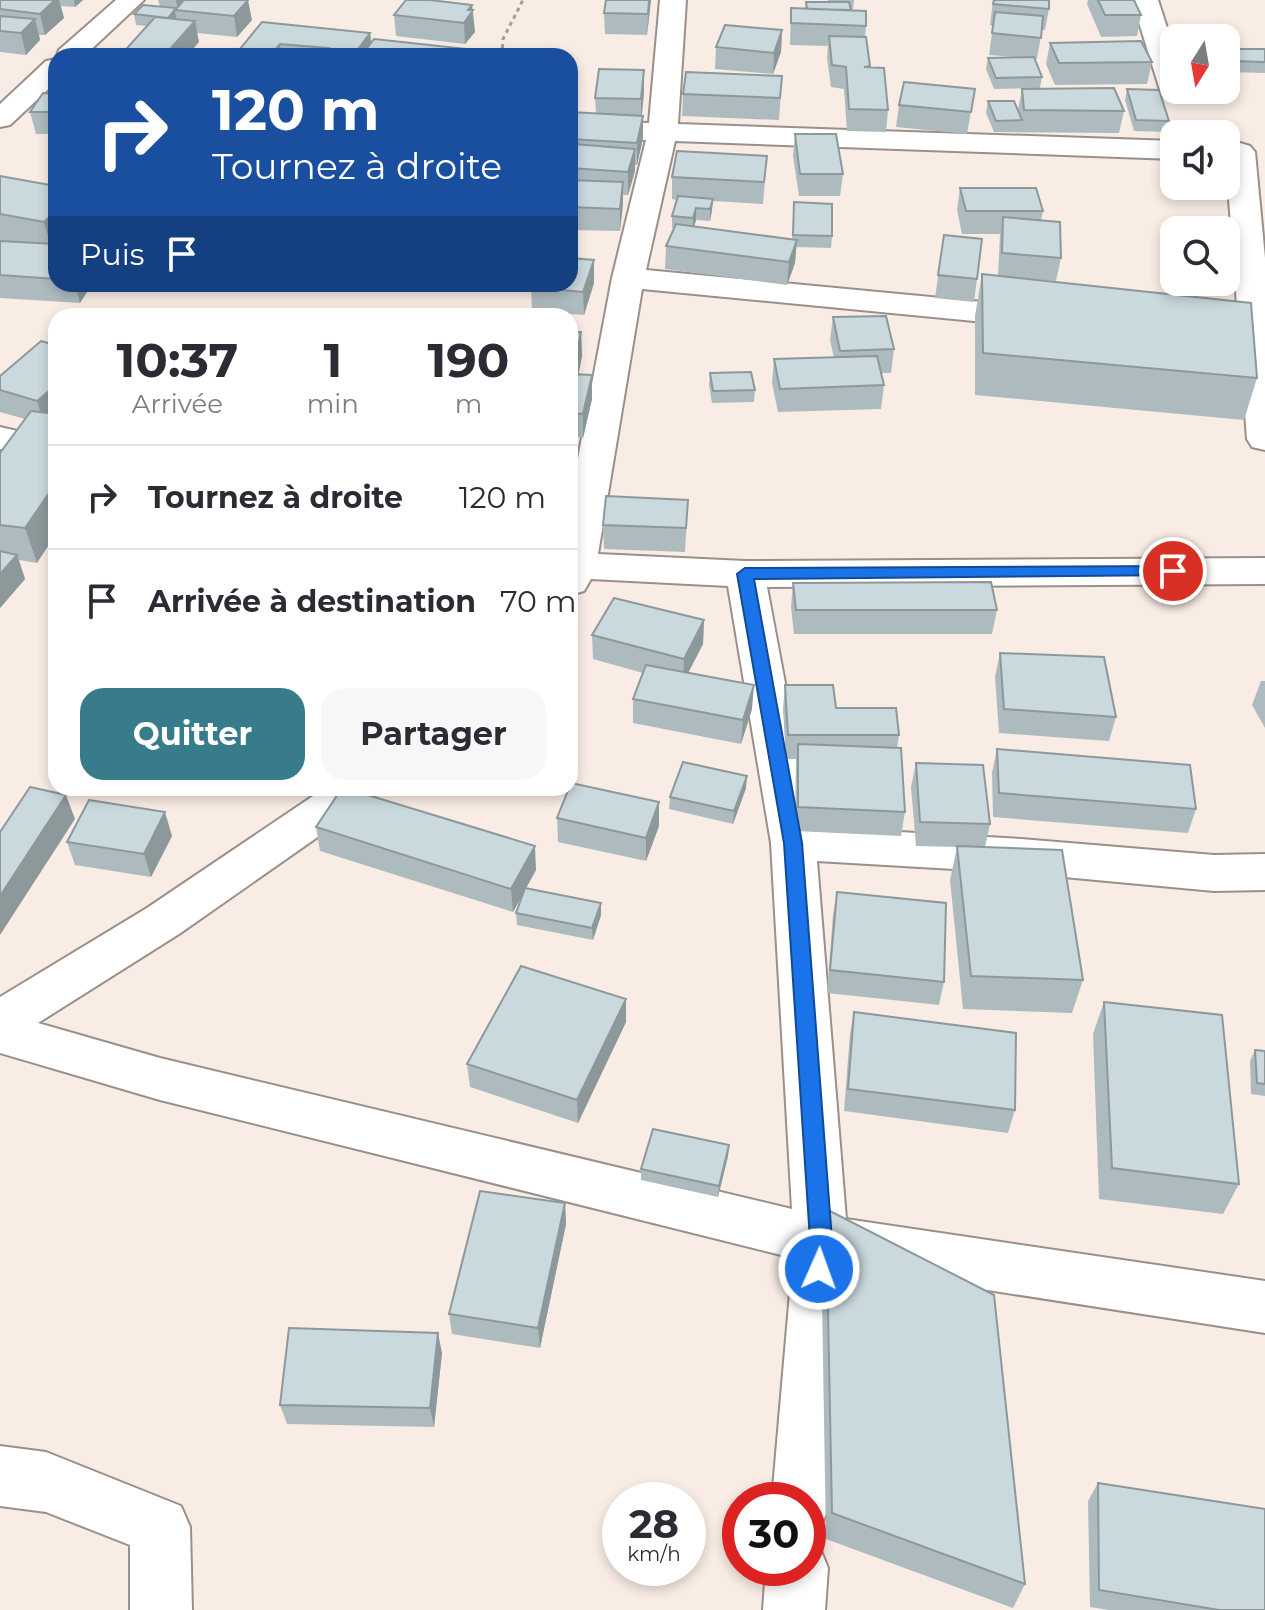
<!DOCTYPE html>
<html lang="fr">
<head>
<meta charset="utf-8">
<style>
	:root { --surface:#fff; --page:#f7f7f7; --text:#2b2b33; --muted:#7c7c81; --line:#e1e1e2; --accent:#387c8c }
	body { margin:0; font-family:Montserrat,sans-serif; background:var(--page); color:var(--text); height:100vh; display:flex; flex-direction:column; font-size:30px; white-space:nowrap }
	* { box-sizing:border-box; margin:0 }
	p { font-size:26px; color:var(--muted) }
	.icon { flex:none; width:44px; height:44px; fill:none; stroke:currentColor; stroke-width:2; stroke-linecap:round; stroke-linejoin:round }
	.map { position:relative; flex:1; overflow:hidden }
	.sheet { position:absolute; left:48px; top:308px; width:530px; height:488px; display:flex; flex-direction:column; background:var(--surface); border-radius:24px; box-shadow:0 4px 12px #0003 }
	.sheet>* { flex:none }
	.top-card { position:absolute; left:48px; top:48px; width:530px; height:244px; border-radius:24px; box-shadow:0 4px 12px #0003; background:#1a4fa0; color:#fff; overflow:hidden }
	.needle { width:52px; rotate:191deg }
	.tools { position:absolute; left:1160px; top:24px; display:grid; gap:16px }
	.tools a { display:grid; place-items:center; width:80px; height:80px; border-radius:16px; background:var(--surface); box-shadow:0 4px 12px #0003; font-size:40px }
	.speed { position:absolute; left:602px; top:1482px; display:flex; gap:16px; font-size:40px; font-weight:700; text-align:center }
	.speed>* { display:grid; place-content:center; width:104px; height:104px; border-radius:50%; background:var(--surface); box-shadow:0 4px 12px #0003; line-height:1 }
	.speed small { font-size:20px; font-weight:400 }
	.speed .limit { border:12px solid #d22; background:#fff; color:#111 }
	.pin { position:absolute; display:grid; place-items:center; width:68px; height:68px; color:#fff; margin:-34px; border:4px solid #fff; border-radius:50%; box-shadow:0 2px 8px #0007 }
	.me { position:absolute; width:88px; margin:-44px; rotate:2deg; stroke-linejoin:round; filter:drop-shadow(0 0 6px #0008) }
	.turn { display:flex; align-items:center; gap:28px; height:168px; padding:0 32px; font-size:36px }
	.turn .icon { width:104px; height:104px; stroke-width:2.5 }
	.turn b { display:block; font-size:56px; line-height:68px }
	.then { display:flex; align-items:center; height:76px; padding:0 32px; background:#0003; gap:16px; font-size:30px }
	.eta { display:flex; justify-content:space-evenly; align-items:center; height:136px; text-align:center }
	.eta b { font-size:48px; font-weight:700; line-height:56px }
	.primary-button { display:flex; gap:16px; margin-top:auto; padding:16px 32px }
	.primary-button a { flex:1; height:92px; border-radius:24px; background:var(--accent); color:#fff; font-size:32px; font-weight:700; line-height:92px; text-align:center }
	.primary-button a+a { background:var(--page); color:var(--text) }
	ul { padding:0; list-style:none }
	li { display:flex; align-items:center; gap:24px; height:104px; padding:0 32px; border-top:2px solid var(--line) }
	li div { flex:1 }
	li b { display:block; font-size:30px }
	li em { font-style:normal }
	.map>svg:first-child { display:block }
</style>
</head>
<body>
<div class="map">
<svg width="1265" height="1610" viewBox="0 0 1265 1610">
	<rect width="100%" height="100%" fill="#f9ece5"/>
	<g fill="none" stroke-linecap="round" stroke-linejoin="round">
		<g stroke="#9b8f89" stroke-width="4">
			<path id="street" d="M116,0H144L84,56L56,58L59,50Z
				M660,0H686L678,124L1174,141V159L675,141L646,270L1036,307L1048,310L1052,317L1048,324L1036,327L642,289L598,554L745,561L1265,558V584L767,587L812,827L1021,839L1214,855L1265,854V890L1214,891L1021,873L817,861L846,1219L1265,1281V1333L846,1268L832,1500L823,1521L808,1527V1500H772L793,1258L160,1100L0,1053V997L147,908L325,788H379L372,799L179,934L38,1023L160,1058L792,1209L771,843L728,586L591,579L584,591L570,595V501L612,278L646,140L570,138V120L649,123Z
				M1132,0H1158L1174,49V90H1188L1184,96L1174,98L1164,96L1160,90Z
				M56,59V82L10,125L0,127V104L46,61Z
				M1240,143L1250,146L1255,152L1265,258V450L1252,447L1247,439L1226,159L1230,146Z
				M0,427L56,440V462L0,449Z
				M0,1446L46,1452L181,1506L190,1527L192,1610H130V1545L46,1512L0,1506Z
				M808,1542L819,1546L828,1568L825,1610H763L766,1568H808Z"/>
		</g>
		<path stroke="#a69c97" stroke-width="3" stroke-dasharray="4 4" stroke-linecap="butt" d="M502,56L503,39L523,0"/>
		<use href="#street" fill="#fff" fill-rule="evenodd"/>
	</g>
	<path fill="#aebbbe" d="M0,0H83L75,7L61,6L64,18L45,35H39L40,40L26,55L0,52Z
		M158,0H183L252,20L237,37L197,33L199,42L147,26L136,25L134,14L160,6Z
		M651,0L647,35L605,34L604,13Z
		M828,0H854L853,9H851L866,26L865,37L870,68L888,110L886,132L847,131L844,89L831,87L827,58L828,46L790,45L791,8L805,9L806,2H828Z
		M993,0L1049,9L1045,30H1042L1037,59H1035L1042,77L1040,88L994,89L986,69L988,58L1017,57L989,55L993,26L990,25Z
		M1088,0H1134L1141,15L1137,36L1101,37L1087,4Z
		M472,5L475,32L465,44L396,36L394,15Z
		M262,22L370,33L371,42L468,56H235Z
		M782,30L781,52L773,74L715,69L716,47Z
		M1050,43L1152,62L1147,84L1055,85L1046,64Z
		M1227,49H1265V73L1229,72L1226,64Z
		M782,76L779,120L682,116L683,94Z
		M975,89L967,134L896,127L899,105Z
		M1022,89L1124,111L1119,133L994,132L986,113L988,101L1018,110Z
		M1127,89L1169,121L1167,132L1134,131L1125,100Z
		M644,92L642,116L643,138L637,165H635V171L628,195H623L620,231L570,230V112L596,113L595,98Z
		M30,112H56V134H36Z
		M795,134L843,174L840,196H799L793,156Z
		M767,156L763,204L713,201L712,210L710,221L696,220L694,227L792,239L794,202L832,236L831,248L796,247L795,263L787,285L665,269L666,246L674,228H672V216L677,200L672,199V177Z
		M0,176L56,186V284H92L80,303L0,298Z
		M960,188L1043,211L1041,220L1061,258L1056,281L1010,277L1257,378L1244,420L975,395V316L982,274L998,276L1000,234H962L957,210Z
		M944,235L977,279L974,302L935,298Z
		M594,283L584,315L532,311L531,287Z
		M833,317L894,349L891,373H881L884,385L881,409L778,412L772,383L774,359L834,358L830,340Z
		M570,332H581L582,356L578,374L592,399L583,438L577,437V449L570,484Z
		M56,345L37,563L19,560L25,579L0,608V453L25,419L0,412V376Z
		M710,373L755,390L754,402L712,403L709,385Z
		M688,500L685,552L604,549L603,525Z
		M793,583L997,610L992,634H794L791,607Z
		M704,620L703,644L688,673L752,709L741,744L633,723V699L643,673L593,659L592,635Z
		M1000,653L1116,717L1109,741L999,733L995,677Z
		M1261,681H1265V728L1252,705Z
		M785,685L899,735L897,748L905,812L901,836L795,831L796,759H786L783,709Z
		M997,749L1196,809L1188,833L993,817L992,773Z
		M916,763L990,824L985,847L1083,980L1072,1013L963,1009L950,880L957,847L916,846L911,787Z
		M746,788L733,824L669,809L670,797Z
		M557,818L659,826L646,861L558,842Z
		M316,827L536,870L526,888L601,915L593,940L517,925L516,913L522,896L513,912L320,851Z
		M172,836L151,877L75,865L67,842Z
		M837,892L944,982L939,1005L827,993L833,915Z
		M626,999V1022L578,1123L470,1087L467,1064Z
		M1104,1002L1239,1184L1223,1214L1099,1199L1093,1034Z
		M854,1012L1015,1110L1008,1133L844,1111L850,1034Z
		M1255,1050L1265,1051V1096L1251,1094L1250,1061Z
		M729,1145L728,1156L718,1197L641,1180V1169Z
		M565,1203L566,1224L540,1348L452,1334L449,1314Z
		M826,1209L1025,1584L1013,1608L826,1539L821,1240Z
		M442,1353L434,1427L287,1424L280,1405Z
		M1098,1483L1265,1610H1109L1090,1607L1088,1501Z"/>
	<path fill="#8d989b" d="M55,0H59L64,18L45,35L40,14Z
		M74,0H83L75,7Z
		M176,0H183L184,4L178,11Z
		M248,0L252,20L237,37L234,16Z
		M649,0H651L647,35L648,14Z
		M472,5L475,32L465,44L464,23L468,10Z
		M175,11L177,22L168,18Z
		M35,19L40,40L26,55L21,33Z
		M195,21L199,42L187,56H164Z
		M782,30L781,52L773,74L774,53Z
		M370,33L373,54L371,56H353Z
		M280,44L281,56H270Z
		M644,70V92L641,121V99Z
		M643,116V138L637,165V143Z
		M635,149V171L628,195V172Z
		M623,182V205L620,231V209Z
		M713,199L712,210L710,221V209Z
		M696,208V220L693,230V218Z
		M56,211V252L53,255L44,222Z
		M797,240L795,263L787,285L789,262Z
		M594,260V283L584,315L583,292Z
		M75,284H92L80,303Z
		M581,332L582,356L576,387L575,364Z
		M592,375V399L583,438V414Z
		M56,385V414L44,425L37,401Z
		M577,425V449L570,484V456Z
		M56,483V534L37,563L25,528Z
		M17,555L25,579L0,608V574Z
		M704,620L703,644L683,683L684,659Z
		M754,685L752,709L741,744L743,720Z
		M747,776L746,788L733,824L734,811Z
		M66,795L75,819L0,935V896Z
		M659,802V826L646,861V838Z
		M165,812L172,836L151,877L144,854Z
		M535,846L536,870L513,912L511,889Z
		M601,903V915L593,940L592,928Z
		M626,999V1022L578,1123L577,1100Z
		M729,1145L728,1156L718,1197L719,1186Z
		M565,1203L566,1224L540,1348L538,1328Z
		M438,1333L442,1353L434,1427L430,1408Z"/>
	<path fill="#cad9dd" stroke="#8d989b" stroke-width="2" d="M0,0H55L40,14L0,9Z
		M184,0H248L234,16L175,10Z
		M406,0H430L472,5L468,10H473L464,23L394,15Z
		M606,0H649L648,14L604,13Z
		M994,0H1049V9L993,4Z
		M1098,0H1134L1141,15H1105Z
		M806,2H849L851,10L807,9Z
		M143,5L176,8L168,18L134,14Z
		M791,8L866,11V26L791,23Z
		M995,12L1043,16L1041,38L992,33Z
		M0,16L35,19L21,33L0,31Z
		M155,17L195,21L164,56H120Z
		M262,22L370,33L353,56H323L329,48L280,44L270,56L235,55Z
		M725,25L782,30L774,53L716,47Z
		M829,36L866,37L870,66L864,67L884,68L888,110L849,109L846,67L832,65Z
		M374,39L467,49L463,56H361Z
		M1141,41L1152,62L1059,63L1050,43Z
		M1227,49H1265V62L1232,61Z
		M1034,57L1042,77L996,78L988,58Z
		M599,69L644,70L641,99L595,98Z
		M686,72L782,76L780,98L683,94Z
		M904,82L975,89L971,112L899,105Z
		M1114,88L1124,111L1024,110L1022,89Z
		M56,89V112H30L43,93L53,94Z
		M1127,89L1159,90L1169,121L1136,120Z
		M988,101H1014L1022,120L996,121Z
		M570,112L643,116L637,143L570,139Z
		M795,134H836L843,174H800Z
		M573,144L635,149L628,172L570,168V155Z
		M677,151L767,156L764,182L672,177Z
		M0,176L56,186V211L44,222L0,214Z
		M570,180L623,182L620,209L570,207Z
		M960,188H1036L1043,211H966Z
		M678,196L713,199L710,209L696,208L693,218L672,216Z
		M794,202L832,204V236L793,235Z
		M1003,217L1060,222L1061,258L1002,253Z
		M676,224L797,240L789,262L666,246Z
		M944,235L982,239L977,279L938,275Z
		M0,241L56,244V279L0,275Z
		M570,258L594,260L583,292L531,287L532,284H570Z
		M982,274L1251,303L1257,378L983,353Z
		M886,316L894,349L840,351L833,317Z
		M570,332H581L575,364H570Z
		M41,341L56,345V385L37,401L0,390V376Z
		M877,356L884,385L780,389L774,359Z
		M751,372L755,390L713,391L710,373Z
		M570,374L592,375L583,414L570,413Z
		M31,411L56,414V483L25,528L0,525V453Z
		M570,425H577L570,456Z
		M606,496L688,500L686,528L603,525Z
		M0,551L17,555L0,574Z
		M991,582L997,610H796L793,583Z
		M614,598L704,620L684,659L592,635Z
		M1000,653L1104,657L1116,717L1004,709Z
		M646,665L754,685L743,720L633,699Z
		M785,685H833L836,708H896L899,735H788Z
		M798,744L901,748L905,812L798,807Z
		M997,749L1190,765L1196,809L999,793Z
		M683,762L747,776L734,811L670,797Z
		M916,763L983,765L990,824L920,822Z
		M571,783L659,802L646,838L557,818Z
		M30,787L66,795L0,896V832Z
		M342,788H345L535,846L511,889L316,827Z
		M89,800L165,812L144,854L67,842Z
		M957,846L1062,850L1083,980L971,976Z
		M525,888L601,903L592,928L516,913Z
		M837,892L946,903L944,982L830,970Z
		M521,966L626,999L577,1100L467,1064Z
		M1104,1002L1222,1015L1239,1184L1112,1168Z
		M854,1012L1016,1033L1015,1110L848,1089Z
		M1255,1050L1265,1051V1084L1257,1083Z
		M653,1129L729,1145L719,1186L641,1169Z
		M480,1191L565,1203L538,1328L449,1314Z
		M826,1209L994,1295L1025,1584L832,1513Z
		M289,1328L438,1333L430,1408L280,1405Z
		M1098,1483L1265,1509V1610H1219L1099,1590Z"/>
	<path fill="#1a73e8" stroke="#114b97" stroke-width="2" d="M1173,566L1181,571L1179,575L754,579L802,843L832,1240L827,1276L819,1279L811,1276L808,1269L810,1240L784,843L737,574L745,568Z"/>
</svg>
<div class="tools">
<a><svg class="needle" viewBox="-14 -14 28 28"><path d="M0-13l5 13h-10z" fill="#e53935"/><path d="M0 13l5-13h-10z" fill="#7c7c81"/></svg></a>
<a><svg class="icon" aria-label="sound" viewBox="0 0 24 24"><path d="M4 9h4l5-4v14l-5-4H4zM17 9q2 3 0 6"/></svg></a>
<a><svg class="icon" aria-label="search" viewBox="0 0 24 24"><circle cx="10" cy="10" r="6"/><path d="M15 15l6 6"/></svg></a>
</div>
<div class="speed"><div>28<small>km/h</small></div><div class="limit">30</div></div>
<div class="pin" style="left:1173px;top:571px;background:#d93025"><svg class="icon" aria-label="arrive" viewBox="0 0 24 24"><path d="M6 21V4h12l-3 4 3 4H6"/></svg></div>
<svg class="me" style="left:819px;top:1269px" viewBox="-20 -20 40 40"><circle r="17" fill="#1a73e8" stroke="#fff" stroke-width="3"/><path d="M0-11L8 9 0 5-8 9z" fill="#fff"/></svg>
<div class="top-card">
<div class="turn"><svg class="icon" aria-label="right" viewBox="0 0 24 24"><path d="M7 20v-9h11M14 6l5 5-5 5"/></svg><div><b>120 m</b>Tournez à droite</div></div>
<div class="then">Puis<svg class="icon" aria-label="arrive" viewBox="0 0 24 24"><path d="M6 21V4h12l-3 4 3 4H6"/></svg></div>
</div>
<section class="sheet">
<div class="eta">
<div><b>10:37</b><p>Arrivée</p></div>
<div><b>1</b><p>min</p></div>
<div><b>190</b><p>m</p></div>
</div>
<ul>
<li><svg class="icon" aria-label="right" viewBox="0 0 24 24"><path d="M7 20v-9h11M14 6l5 5-5 5"/></svg><div><b>Tournez à droite</b></div><em>120 m</em></li>
<li><svg class="icon" aria-label="arrive" viewBox="0 0 24 24"><path d="M6 21V4h12l-3 4 3 4H6"/></svg><div><b>Arrivée à destination</b></div><em>70 m</em></li>
</ul>
<div class="primary-button"><a>Quitter</a><a>Partager</a></div>
</section>
</div>
</body>
</html>
